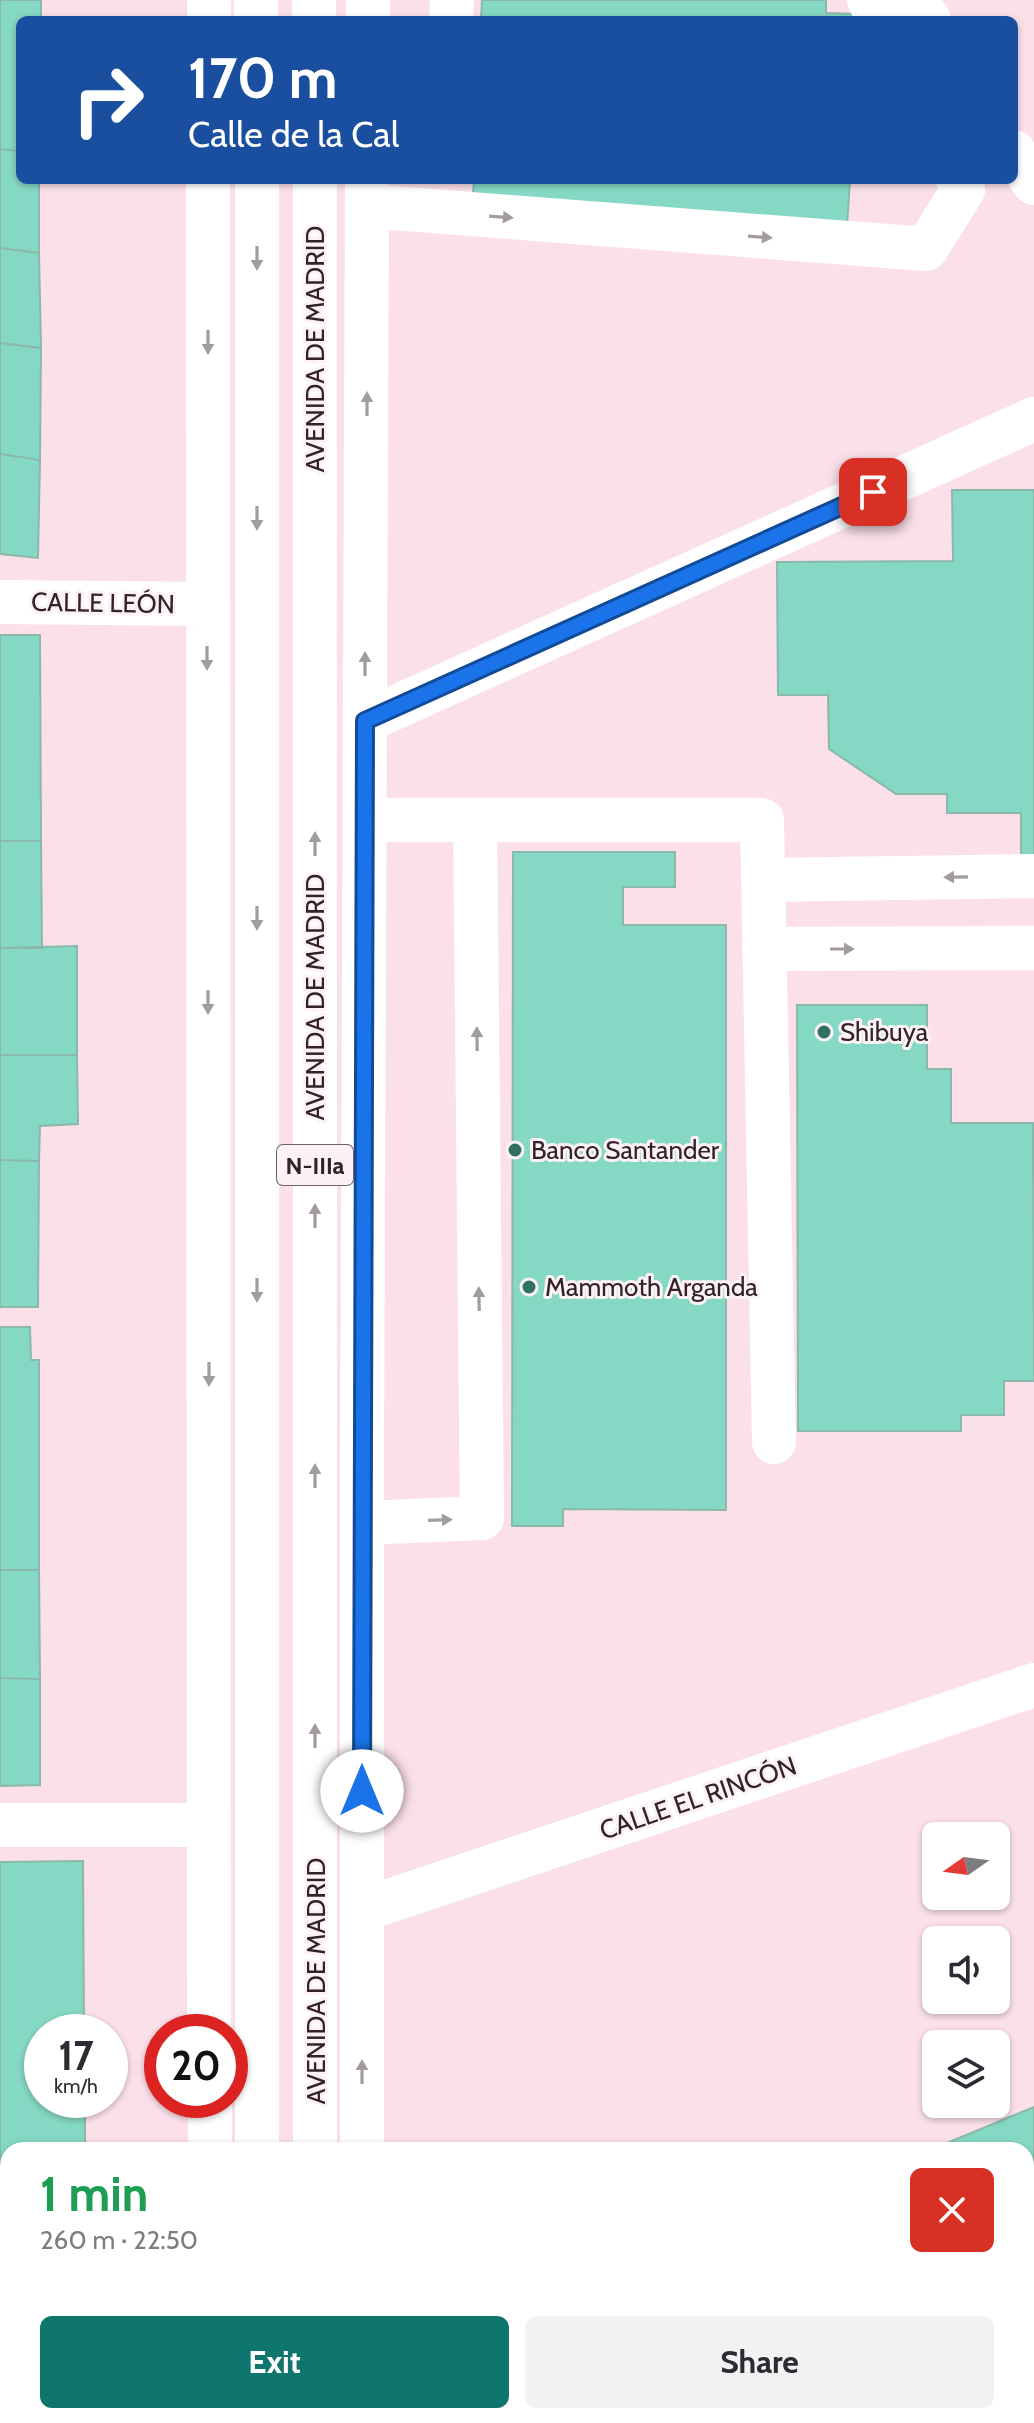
<!DOCTYPE html>
<html lang="en">
<head>
<meta charset="utf-8">
<style>
	:root { --surface:#fff; --page:#f2f2f3; --text:#2b2b33; --muted:#7c7c81; --accent:#0f766e }
	body { margin:0; font-family:Cabin,sans-serif; background:var(--page); color:var(--text); height:100vh; display:flex; flex-direction:column; font-size:30px; white-space:nowrap }
	* { box-sizing:border-box; margin:0 }
	p { font-size:26px; color:var(--muted) }
	.icon { flex:none; width:44px; height:44px; fill:none; stroke:currentColor; stroke-width:2; stroke-linecap:round; stroke-linejoin:round }
	.map { position:relative; flex:1; overflow:hidden }
	.details { position:absolute; left:0px; top:2142px; width:1034px; height:282px; display:flex; flex-direction:column; background:var(--surface); border-radius:24px 24px 0 0; box-shadow:0 2px 6px #0004 }
	.details>* { flex:none }
	.hud { position:absolute; left:16px; top:16px; width:1002px; height:168px; border-radius:12px; box-shadow:0 2px 6px #0004; background:#1a4fa0; color:#fff; overflow:hidden }
	.needle { width:52px; rotate:256deg }
	.tools { position:absolute; left:922px; top:1822px; display:grid; gap:16px }
	.tools a { display:grid; place-items:center; width:88px; height:88px; border-radius:12px; background:var(--surface); box-shadow:0 2px 6px #0004; font-size:40px }
	.speed { position:absolute; left:24px; top:2014px; display:flex; gap:16px; font-size:40px; font-weight:700; text-align:center }
	.speed>* { display:grid; place-content:center; width:104px; height:104px; border-radius:50%; background:var(--surface); box-shadow:0 2px 6px #0004; line-height:1 }
	.speed small { font-size:20px; font-weight:400 }
	.speed .limit { border:12px solid #d22; background:#fff; color:#111 }
	.pin { position:absolute; display:grid; place-items:center; width:68px; height:68px; color:#fff; margin:-34px; border-radius:16px; box-shadow:0 4px 12px #0006 }
	.me { position:absolute; width:88px; margin:-44px; rotate:0deg; stroke-linejoin:round; filter:drop-shadow(0 0 6px #0008) }
	.turn { display:flex; align-items:center; gap:28px; height:168px; padding:0 40px; font-size:36px }
	.turn .icon { width:104px; height:104px; stroke-width:2.5 }
	.turn b { display:block; font-size:56px; line-height:68px }
	.round { display:grid; place-items:center; flex:none; width:84px; height:84px; border-radius:12px; background:var(--page) }
	.overview { display:flex; align-items:center; justify-content:space-between; height:136px; padding:0 40px }
	h1 { font-size:48px; font-weight:700; line-height:60px; color:#1e9e55 }
	.action { display:flex; gap:16px; margin-top:auto; padding:16px 40px }
	.action a { flex:1; height:92px; border-radius:12px; background:var(--accent); color:#fff; font-size:32px; font-weight:700; line-height:92px; text-align:center }
	.action a+a { background:var(--page); color:var(--text) }
	.map>svg:first-child { display:block }
</style>
</head>
<body>
<div class="map">
<svg width="1034" height="2423" viewBox="0 0 1034 2423">
	<rect width="100%" height="100%" fill="#fbe0e9"/>
	<path fill="#85d8c3" stroke="#8ab9ac" stroke-width="2" d="M0,0H41V20H20V151L0,149Z
		M482,0H826V13L857,14V20H481Z
		M0,149L20,151V180H39V253L0,248Z
		M474,180H850L847,226L472,207Z
		M0,248L39,253L41,348L0,343Z
		M0,343L41,348L40,460L0,454Z
		M0,454L40,460L38,558L0,554Z
		M952,490H1034V857H1021V813H947V794H896L829,749L828,695H778L777,562L953,561Z
		M0,635H40L41,841H0Z
		M0,841H41L42,948H0Z
		M513,852H675V887H623V925H726V1510L563,1509V1526H512Z
		M77,946V1055H0V948Z
		M797,1005H927V1069H951V1123H1033L1034,1381H1004V1415H961V1431H798Z
		M0,1055H77L78,1124L40,1126L39,1161L0,1160Z
		M0,1160L39,1161L38,1307H0Z
		M0,1327H30L31,1360H39V1570H0Z
		M0,1570H39L40,1679L0,1678Z
		M0,1678L40,1679V1785L0,1786Z
		M83,1861L84,2032H42V2100H85V2150H8V2280L0,2272V1862Z
		M1034,2107V2423H538L555,2416H1026V2150H930Z"/>
	<g fill="none" stroke-linecap="round" stroke-linejoin="round">
		<path stroke="#fff" stroke-width="44" d="M869,0L879,20
			M916,0L929,20
			M209,20V0
			M368,20V0
			M451,20L452,0
			M1014,152L1034,183
			M208,180L209,2032
			M367,206L926,249L963,190L958,180
			M0,602L207,604
			M365,721L1034,419
			M365,820H762L774,1442
			M763,880L1034,876
			M764,949L1034,948
			M362,1523L482,1518L475,820
			M0,1825H209
			M362,1910L1034,1685
			M210,2100V2150
			M362,2150V1461L367,180
			M210,2416V2423
			M362,2423V2416"/>
		<path stroke="#fff" stroke-width="44" d="M256,0V20
			M314,0V20
			M257,180V2150
			M315,180V2150
			M257,2423V2416
			M315,2423V2416"/>
	</g>
	<defs><path id="oneway-solid" d="M-6-.8H1V-3.2L6.5 0L1 3.2V.8H-6Z" transform="scale(2)"/></defs>
	<g fill="#a39c9f">
		<use href="#oneway-solid" transform="translate(501 217) rotate(4)"/>
		<use href="#oneway-solid" transform="translate(760 237) rotate(4)"/>
		<use href="#oneway-solid" transform="translate(257 258) rotate(90)"/>
		<use href="#oneway-solid" transform="translate(208 342) rotate(90)"/>
		<use href="#oneway-solid" transform="translate(367 404) rotate(-90)"/>
		<use href="#oneway-solid" transform="translate(257 518) rotate(90)"/>
		<use href="#oneway-solid" transform="translate(207 658) rotate(90)"/>
		<use href="#oneway-solid" transform="translate(365 664) rotate(-90)"/>
		<use href="#oneway-solid" transform="translate(315 844) rotate(-90)"/>
		<use href="#oneway-solid" transform="translate(956 877) rotate(179)"/>
		<use href="#oneway-solid" transform="translate(257 918) rotate(90)"/>
		<use href="#oneway-solid" transform="translate(842 949)"/>
		<use href="#oneway-solid" transform="translate(208 1002) rotate(90)"/>
		<use href="#oneway-solid" transform="translate(477 1039) rotate(-91)"/>
		<use href="#oneway-solid" transform="translate(315 1216) rotate(-90)"/>
		<use href="#oneway-solid" transform="translate(257 1290) rotate(90)"/>
		<use href="#oneway-solid" transform="translate(479 1299) rotate(-91)"/>
		<use href="#oneway-solid" transform="translate(209 1374) rotate(90)"/>
		<use href="#oneway-solid" transform="translate(315 1476) rotate(-90)"/>
		<use href="#oneway-solid" transform="translate(440 1520) rotate(-2)"/>
		<use href="#oneway-solid" transform="translate(315 1736) rotate(-90)"/>
		<use href="#oneway-solid" transform="translate(362 2072) rotate(-90)"/>
	</g>
	<g fill="none" stroke-linecap="round" stroke-linejoin="round">
		<g stroke="#114b97" stroke-width="20">
			<path id="route" d="M362,1791L365,721L873,492"/>
		</g>
		<use href="#route" stroke="#1a73e8" stroke-width="14"/>
	</g>
	<g fill="#2f7162" stroke="#fcf2f5" stroke-width="3">
		<circle cx="824" cy="1032" r="8"/>
		<circle cx="515" cy="1150" r="8"/>
		<circle cx="529" cy="1287" r="8"/>
	</g>
	<g text-anchor="middle" dominant-baseline="central" stroke-width="6" stroke-linejoin="round" paint-order="stroke">
		<rect fill="#fcf2f5" stroke="#6f6166" stroke-width="2" x="277" y="1145" width="76" height="40" rx="6"/>
		<g font-size="24" font-weight="bold" fill="#332329">
			<text x="315" y="1165">N-IIIa</text>
		</g>
		<g font-size="26" fill="#332329" stroke="#fcf2f5">
			<text transform="translate(315 349) rotate(-90)">AVENIDA DE MADRID</text>
			<text transform="translate(103 603) rotate(1)">CALLE LEÓN</text>
			<text transform="translate(315 997) rotate(-90)">AVENIDA DE MADRID</text>
			<text transform="translate(698 1798) rotate(-19)">CALLE EL RINCÓN</text>
			<text transform="translate(316 1981) rotate(-90)">AVENIDA DE MADRID</text>
		</g>
		<g font-size="26" fill="#332329" stroke="#fcf2f5" text-anchor="start">
			<text x="840" y="1032">Shibuya</text>
			<text x="531" y="1150">Banco Santander</text>
			<text x="545" y="1287">Mammoth Arganda</text>
		</g>
	</g>
</svg>
<div class="tools">
<a><svg class="needle" viewBox="-14 -14 28 28"><path d="M0-13l5 13h-10z" fill="#e53935"/><path d="M0 13l5-13h-10z" fill="#7c7c81"/></svg></a>
<a><svg class="icon" aria-label="sound" viewBox="0 0 24 24"><path d="M4 9h4l5-4v14l-5-4H4zM17 9q2 3 0 6"/></svg></a>
<a><svg class="icon" aria-label="layers" viewBox="0 0 24 24"><path d="M12 4l9 5-9 5-9-5zM3 14l9 5 9-5"/></svg></a>
</div>
<div class="speed"><div>17<small>km/h</small></div><div class="limit">20</div></div>
<div class="pin" style="left:873px;top:492px;background:#d93025"><svg class="icon" aria-label="arrive" viewBox="0 0 24 24"><path d="M6 21V4h12l-3 4 3 4H6"/></svg></div>
<svg class="me" style="left:362px;top:1791px" viewBox="-20 -20 40 40"><circle r="19" fill="#fff"/><path d="M0-13L10 11 0 6-10 11z" fill="#1a73e8"/></svg>
<div class="hud">
<div class="turn"><svg class="icon" aria-label="right" viewBox="0 0 24 24"><path d="M7 20v-9h11M14 6l5 5-5 5"/></svg><div><b>170 m</b>Calle de la Cal</div></div>
</div>
<section class="details">
<div class="overview"><div><h1>1 min</h1><p>260 m · 22:50</p></div><a class="round" style="background:#d93025;color:#fff"><svg class="icon" aria-label="close" viewBox="0 0 24 24"><path d="M6 6l12 12M18 6L6 18"/></svg></a></div>
<div class="action"><a>Exit</a><a>Share</a></div>
</section>
</div>
</body>
</html>
